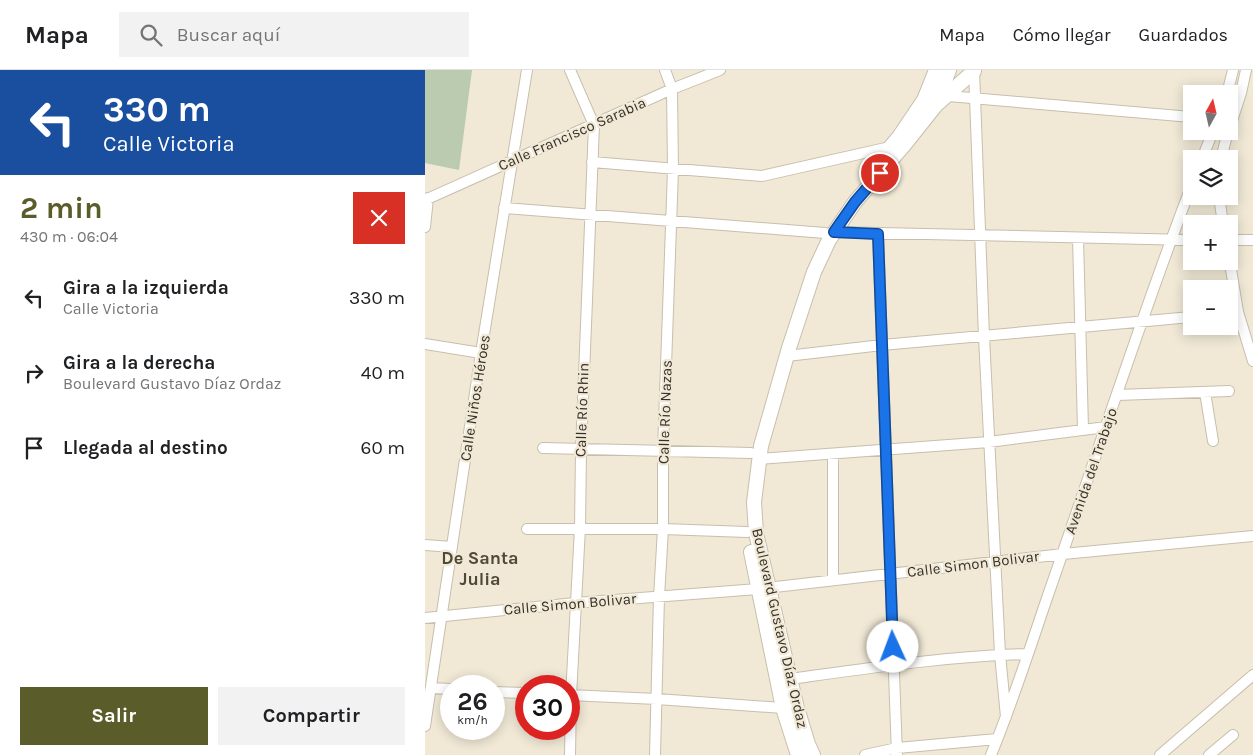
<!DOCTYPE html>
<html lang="es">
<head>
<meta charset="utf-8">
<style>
	:root { --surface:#fff; --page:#f2f2f2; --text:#202124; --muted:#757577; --line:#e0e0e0; --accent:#5a5d2a }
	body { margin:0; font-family:Karla,sans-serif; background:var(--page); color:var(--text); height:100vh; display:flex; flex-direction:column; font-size:19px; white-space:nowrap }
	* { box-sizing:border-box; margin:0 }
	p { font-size:16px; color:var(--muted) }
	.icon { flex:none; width:28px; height:28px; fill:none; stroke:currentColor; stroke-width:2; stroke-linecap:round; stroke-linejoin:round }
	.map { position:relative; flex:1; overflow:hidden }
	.panel { display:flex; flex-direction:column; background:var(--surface); width:425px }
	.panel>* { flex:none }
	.hud { background:#1a4fa0; color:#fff; overflow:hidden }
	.needle { width:32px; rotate:8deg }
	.fabs { position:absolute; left:758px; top:15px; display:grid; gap:10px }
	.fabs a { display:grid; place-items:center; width:55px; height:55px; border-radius:0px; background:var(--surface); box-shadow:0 2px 12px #0003; font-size:25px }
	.speed { position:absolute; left:15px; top:605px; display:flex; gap:10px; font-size:25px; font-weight:700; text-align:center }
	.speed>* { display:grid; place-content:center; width:65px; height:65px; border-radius:50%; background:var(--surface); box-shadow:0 2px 12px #0003; line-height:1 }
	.speed small { font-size:12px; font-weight:400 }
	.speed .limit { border:8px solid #d22; background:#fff; color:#111 }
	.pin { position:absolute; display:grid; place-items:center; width:42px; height:42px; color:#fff; margin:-21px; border:2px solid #fff; border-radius:50%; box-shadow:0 1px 5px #0007 }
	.me { position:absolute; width:55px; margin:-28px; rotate:358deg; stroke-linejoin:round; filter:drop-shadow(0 0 4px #0008) }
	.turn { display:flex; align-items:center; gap:18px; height:105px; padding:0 20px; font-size:22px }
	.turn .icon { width:65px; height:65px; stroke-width:2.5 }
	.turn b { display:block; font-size:35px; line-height:42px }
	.round { display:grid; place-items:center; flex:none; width:52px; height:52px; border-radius:0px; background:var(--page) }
	.overview { display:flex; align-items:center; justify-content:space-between; height:85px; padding:0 20px }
	h1 { font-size:30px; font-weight:700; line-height:38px; color:var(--accent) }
	.action { display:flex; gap:10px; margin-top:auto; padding:10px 20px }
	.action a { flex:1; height:58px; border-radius:0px; background:var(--accent); color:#fff; font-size:20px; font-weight:700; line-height:58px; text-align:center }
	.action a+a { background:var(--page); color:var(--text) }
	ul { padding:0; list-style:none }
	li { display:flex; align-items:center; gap:15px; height:75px; padding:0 20px }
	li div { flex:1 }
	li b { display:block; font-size:19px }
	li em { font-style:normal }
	header { display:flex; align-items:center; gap:30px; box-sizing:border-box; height:70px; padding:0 25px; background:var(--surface); border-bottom:1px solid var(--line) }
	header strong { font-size:24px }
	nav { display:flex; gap:28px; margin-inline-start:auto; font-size:18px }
	.search { width:350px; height:45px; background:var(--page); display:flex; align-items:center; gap:12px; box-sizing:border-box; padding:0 18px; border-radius:0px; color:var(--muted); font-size:19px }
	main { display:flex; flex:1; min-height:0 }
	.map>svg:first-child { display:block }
</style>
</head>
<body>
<header>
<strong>Mapa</strong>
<div class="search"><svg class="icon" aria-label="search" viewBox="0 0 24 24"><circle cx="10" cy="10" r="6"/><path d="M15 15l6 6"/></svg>Buscar aquí</div>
<nav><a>Mapa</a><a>Cómo llegar</a><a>Guardados</a></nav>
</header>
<main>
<section class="panel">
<div class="hud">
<div class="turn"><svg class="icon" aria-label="left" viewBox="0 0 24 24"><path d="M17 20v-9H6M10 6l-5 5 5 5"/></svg><div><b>330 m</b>Calle Victoria</div></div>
</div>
<div class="overview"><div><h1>2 min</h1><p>430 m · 06:04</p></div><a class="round" style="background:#d93025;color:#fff"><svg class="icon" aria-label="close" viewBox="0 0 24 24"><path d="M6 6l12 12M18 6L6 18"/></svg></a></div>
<ul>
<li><svg class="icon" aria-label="left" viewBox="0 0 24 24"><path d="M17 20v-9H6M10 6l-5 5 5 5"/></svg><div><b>Gira a la izquierda</b><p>Calle Victoria</p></div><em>330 m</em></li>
<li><svg class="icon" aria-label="right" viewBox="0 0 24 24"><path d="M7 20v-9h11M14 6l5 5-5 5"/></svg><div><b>Gira a la derecha</b><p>Boulevard Gustavo Díaz Ordaz</p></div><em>40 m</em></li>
<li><svg class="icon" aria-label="arrive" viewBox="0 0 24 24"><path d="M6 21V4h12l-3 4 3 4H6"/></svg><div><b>Llegada al destino</b></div><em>60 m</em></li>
</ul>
<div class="action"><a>Salir</a><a>Compartir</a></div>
</section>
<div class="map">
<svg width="828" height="685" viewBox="0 0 828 685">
	<rect width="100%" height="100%" fill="#f1e9d6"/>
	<path fill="#bacbb0" d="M0,0H47L34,100L0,93Z"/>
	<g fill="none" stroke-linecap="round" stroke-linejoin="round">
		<g stroke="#c7bfad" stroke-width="12">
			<path id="minor" d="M549,0L559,267L575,584L581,647
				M802,24L808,0
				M523,26L766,47
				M804,60L816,23L821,0
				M777,89L788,61
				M796,89L803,61
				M167,92L337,106L465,77
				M794,126L798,154
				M0,130L247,19L295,0
				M79,138L400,163
				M0,157L3,128
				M409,162L766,170
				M453,164L472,685
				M653,168L658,359
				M804,170H828
				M804,187L813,242L828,291
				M0,274L56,283
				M362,286L457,275L766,247
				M780,322L788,371
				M692,325L804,321
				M118,378L326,383
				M333,389L564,372L681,357
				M102,459H238L322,462
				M0,475L27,477
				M408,510V384
				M0,548L150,533L333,519L638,484L828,466
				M365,609C444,598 523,586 603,584
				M6,618L26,619
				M69,622L101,623
				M144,625L232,629L358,638
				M0,656L56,283L102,0
				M145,685L146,626L155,458L156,380L169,55L145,0
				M230,685L234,527L238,459V380L248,100L247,19L240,0
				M440,685L472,678L572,669
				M566,685C587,634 604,581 622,528C670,391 714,252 766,117
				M735,685L828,605
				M784,685L808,665"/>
		</g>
		<g stroke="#c7bfad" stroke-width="16">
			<path id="major" d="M511,35L549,1
				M453,91L474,67L499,30L511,0
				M326,482L358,638L373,685
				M388,685L383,674L372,638L331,463L329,432L336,376L364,278L389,202L404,170L430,132L480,74L511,35L524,0"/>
		</g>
		<use href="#minor" stroke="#fff" stroke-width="10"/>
		<use href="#major" stroke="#fff" stroke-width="14"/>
	</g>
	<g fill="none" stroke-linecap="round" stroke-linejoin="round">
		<g stroke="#114b97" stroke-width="12">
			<path id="route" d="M455,103L430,132L409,162L453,164L468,577"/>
		</g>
		<use href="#route" stroke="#1a73e8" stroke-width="9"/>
	</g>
	<g text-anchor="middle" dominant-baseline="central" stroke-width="4.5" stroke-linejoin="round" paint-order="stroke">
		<g font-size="15" fill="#35312a" stroke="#f1e9d6">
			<text transform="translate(147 64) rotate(-24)">Calle Francisco Sarabia</text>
			<text transform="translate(50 328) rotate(-81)">Calle Niños Héroes</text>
			<text transform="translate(157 340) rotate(-88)">Calle Río Rhin</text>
			<text transform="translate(240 342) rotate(-88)">Calle Río Nazas</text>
			<text transform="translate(666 401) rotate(-71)">Avenida del Trabajo</text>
			<text transform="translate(548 494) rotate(-7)">Calle Simon Bolivar</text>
			<text transform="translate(145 534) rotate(-5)">Calle Simon Bolivar</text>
			<text transform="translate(355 558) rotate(77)">Boulevard Gustavo Díaz Ordaz</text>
		</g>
		<g font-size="18" font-weight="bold" fill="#4f4939" stroke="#f1e9d6">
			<text x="55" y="488">De Santa<tspan x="55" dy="21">Julia</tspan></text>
		</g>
	</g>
</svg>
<div class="fabs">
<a><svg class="needle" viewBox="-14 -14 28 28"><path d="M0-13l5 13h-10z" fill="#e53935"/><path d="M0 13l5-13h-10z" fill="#757577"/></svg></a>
<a><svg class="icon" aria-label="layers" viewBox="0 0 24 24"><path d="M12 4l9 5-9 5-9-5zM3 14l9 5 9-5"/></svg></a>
<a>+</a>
<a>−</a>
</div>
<div class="speed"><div>26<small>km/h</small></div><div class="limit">30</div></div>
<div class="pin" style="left:455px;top:103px;background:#d93025"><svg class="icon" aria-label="arrive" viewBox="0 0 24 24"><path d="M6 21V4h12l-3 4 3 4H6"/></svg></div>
<svg class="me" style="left:468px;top:577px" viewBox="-20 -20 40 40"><circle r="19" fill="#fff"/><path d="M0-13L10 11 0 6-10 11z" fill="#1a73e8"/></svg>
</div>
</main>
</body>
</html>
